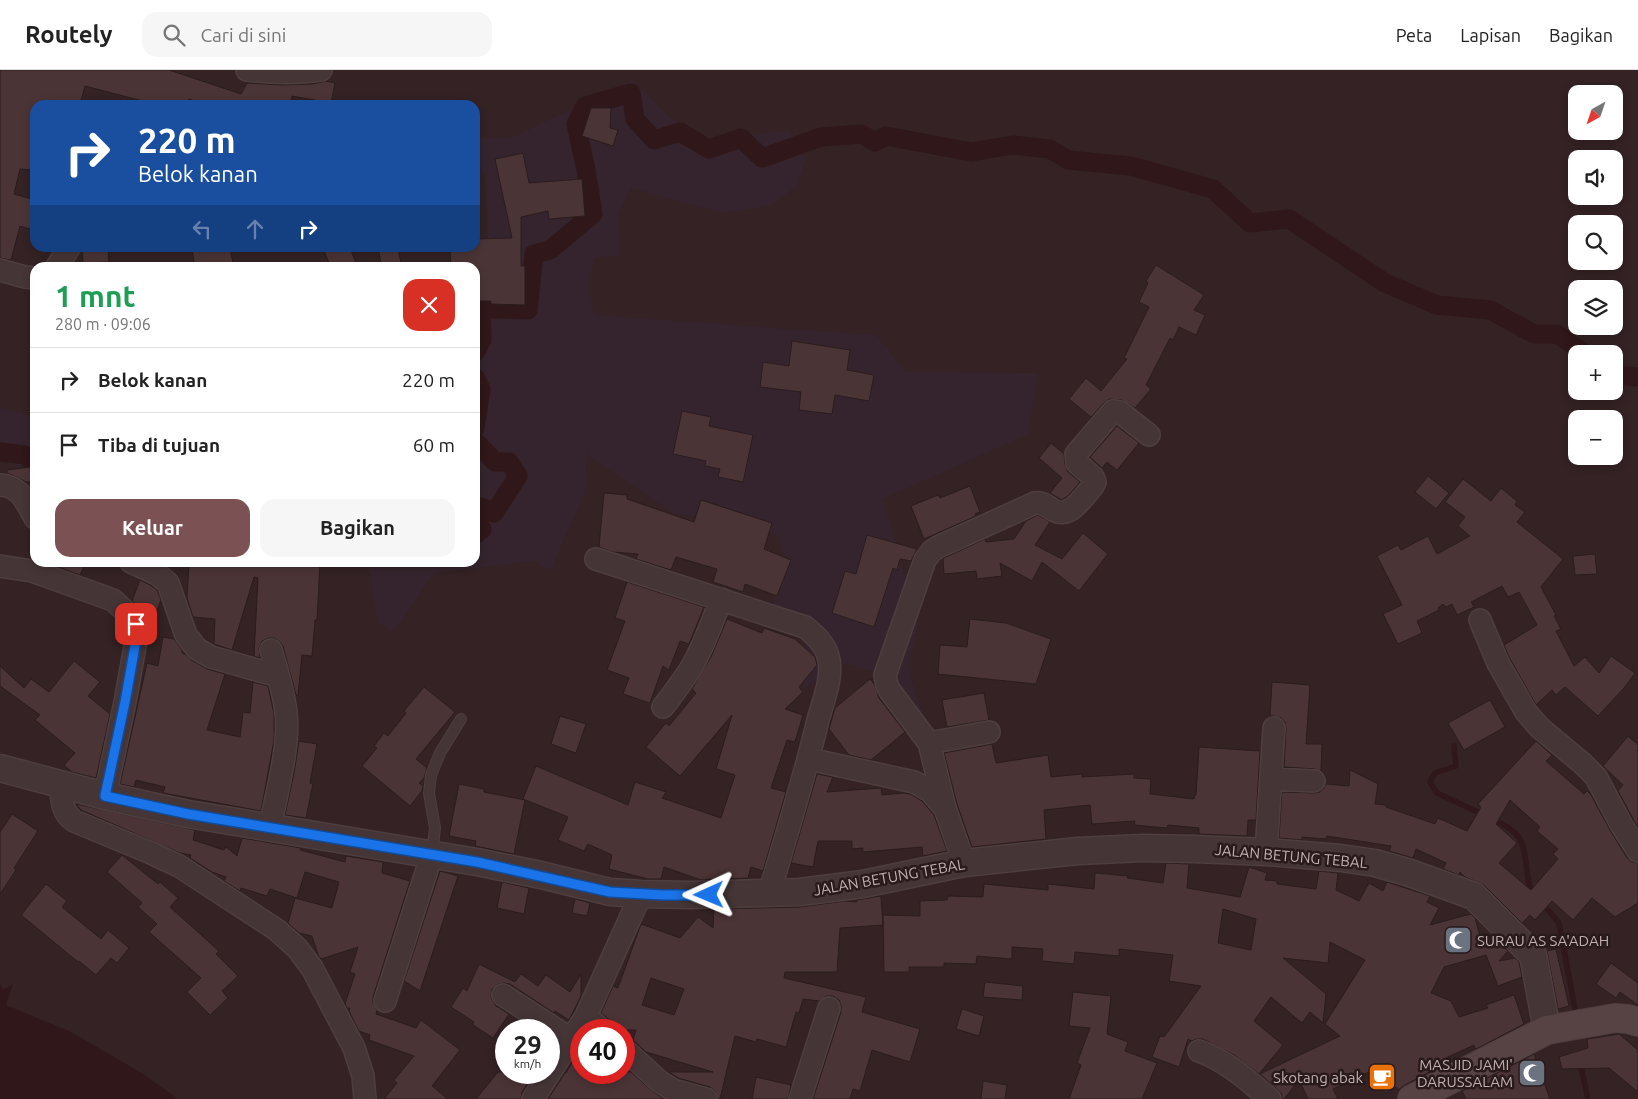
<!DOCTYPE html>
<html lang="id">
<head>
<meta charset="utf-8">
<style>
	:root { --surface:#fff; --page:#f6f6f6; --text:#222; --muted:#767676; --line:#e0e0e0; --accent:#7c5154 }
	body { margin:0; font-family:Ubuntu,sans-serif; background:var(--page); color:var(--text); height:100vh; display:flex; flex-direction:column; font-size:19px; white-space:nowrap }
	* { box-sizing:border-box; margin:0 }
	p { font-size:16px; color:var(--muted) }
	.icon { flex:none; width:28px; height:28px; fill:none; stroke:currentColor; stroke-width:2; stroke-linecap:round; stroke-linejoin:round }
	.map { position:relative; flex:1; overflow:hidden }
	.details { position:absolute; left:30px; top:192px; width:450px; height:305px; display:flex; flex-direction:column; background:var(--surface); border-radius:15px; box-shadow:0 2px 8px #0003 }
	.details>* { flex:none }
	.hud { position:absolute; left:30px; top:30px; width:450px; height:152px; border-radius:15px; box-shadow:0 2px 8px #0003; background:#1a4fa0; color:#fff; overflow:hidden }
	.needle { width:32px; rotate:220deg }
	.controls { position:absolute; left:1568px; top:15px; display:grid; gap:10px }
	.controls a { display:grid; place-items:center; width:55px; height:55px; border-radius:10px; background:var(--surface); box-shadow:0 2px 8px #0003; font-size:25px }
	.speed { position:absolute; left:495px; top:949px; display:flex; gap:10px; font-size:25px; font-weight:700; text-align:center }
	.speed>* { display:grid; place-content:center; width:65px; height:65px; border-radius:50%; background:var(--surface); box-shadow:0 2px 8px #0003; line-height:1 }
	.speed small { font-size:12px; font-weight:400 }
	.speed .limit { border:8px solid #d22; background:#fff; color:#111 }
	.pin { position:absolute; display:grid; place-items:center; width:42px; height:42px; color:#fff; margin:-21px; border-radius:10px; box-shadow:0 2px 8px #0006 }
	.me { position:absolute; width:55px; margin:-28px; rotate:269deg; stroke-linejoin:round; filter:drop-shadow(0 0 4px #0008) }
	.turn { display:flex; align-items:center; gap:18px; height:105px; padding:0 25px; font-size:22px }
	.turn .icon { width:65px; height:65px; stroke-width:2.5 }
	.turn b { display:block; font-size:35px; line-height:42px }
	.lanes { display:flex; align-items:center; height:48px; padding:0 25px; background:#0003; justify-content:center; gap:25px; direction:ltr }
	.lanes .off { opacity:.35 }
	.round { display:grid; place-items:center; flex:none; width:52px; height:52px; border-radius:15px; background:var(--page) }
	.summary { display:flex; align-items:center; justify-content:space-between; height:85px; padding:0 25px }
	h1 { font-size:30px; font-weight:700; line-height:38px; color:#1e9e55 }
	.action { display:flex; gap:10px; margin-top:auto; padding:10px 25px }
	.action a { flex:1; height:58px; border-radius:15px; background:var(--accent); color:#fff; font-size:20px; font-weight:700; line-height:58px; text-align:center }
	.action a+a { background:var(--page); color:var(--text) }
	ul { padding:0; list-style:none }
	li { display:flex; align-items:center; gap:15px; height:65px; padding:0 25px; border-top:1px solid var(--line) }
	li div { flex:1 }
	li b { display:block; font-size:19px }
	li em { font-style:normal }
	header { display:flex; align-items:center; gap:30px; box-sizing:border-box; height:70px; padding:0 25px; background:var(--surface); border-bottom:1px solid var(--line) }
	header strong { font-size:24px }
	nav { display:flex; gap:28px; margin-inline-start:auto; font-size:18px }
	.search { width:350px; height:45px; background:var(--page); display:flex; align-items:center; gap:12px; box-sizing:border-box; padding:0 18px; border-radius:15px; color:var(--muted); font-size:19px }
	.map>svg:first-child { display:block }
</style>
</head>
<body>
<header>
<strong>Routely</strong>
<div class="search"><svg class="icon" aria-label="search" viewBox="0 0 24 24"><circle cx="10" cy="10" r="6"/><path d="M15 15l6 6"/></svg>Cari di sini</div>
<nav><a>Peta</a><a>Lapisan</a><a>Bagikan</a></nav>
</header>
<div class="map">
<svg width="1638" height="1029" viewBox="0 0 1638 1029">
	<rect width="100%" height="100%" fill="#342224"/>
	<path fill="#35242d" d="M632,10L672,50L711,67L789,61L806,90L796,117L769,136L724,143L631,118L617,146L620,185L595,188L588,213L594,245L876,265L906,302L1038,303L1028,364L883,429L918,553L908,597L921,640L915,659L875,602L845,594L803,619L807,561L771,541L787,492L777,466L746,450L674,444L587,384L585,423L550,501L535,491L434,503L394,561L378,553L369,500L361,493L475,492V227L489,206L485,105L475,91V69L515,66Z
		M0,337L35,348V410L24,397L0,391Z"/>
	<path fill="#301719" d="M0,914L3,920L13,914L6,935L71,962L143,1004L178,1029H0Z"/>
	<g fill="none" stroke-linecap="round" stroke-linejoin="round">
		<path stroke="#301719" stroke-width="5.5" d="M1454,676L1456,696L1435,703L1430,712L1437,723L1484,745
			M1492,749C1523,763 1523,770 1527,801C1528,810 1529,817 1534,824
			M1542,833L1559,853L1575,939
			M1580,993L1588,1029"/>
		<path stroke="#301719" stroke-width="19" d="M475,283L482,270L481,234L492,239L528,240L534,184L550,180L593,144L586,100L576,54L585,36L631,23L635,49L654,70L680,62L709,79L741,68L762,88L821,67L861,64L875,72L886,66L971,82L1013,75L1050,79L1068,90L1131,96L1213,119L1250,153L1289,149L1385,213L1437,235L1490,240L1534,264H1557L1586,284
			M1614,303L1616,305L1638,307
			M475,307L481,319L475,358
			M475,371L495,392H509L518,406L494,443L481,437L475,446L482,459L475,465
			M0,382L25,385L35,393"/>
	</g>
	<path fill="#4b3436" stroke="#2b1c1e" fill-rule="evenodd" d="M0,0H169L241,24L247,13L284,15L313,14L326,11L335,13L331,33L292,26L290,35H205L189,29L188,35H158L85,16L80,35H35V100L20,99L14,124L35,130V141L30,159L20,156L11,190L0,188Z
		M591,38H611L610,58L618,60L613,76L582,66Z
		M523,83L529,113L582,109L585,146L549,149L548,141L521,147V196H525V235L491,234V231H475V198H451L450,178H475V169L512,168L495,89Z
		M82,178H108L109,192L83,193Z
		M204,178H230L234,198H195L192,179Z
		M323,178H350L358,198H331Z
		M378,178H398L402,198H382Z
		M1156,195L1204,225L1194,240L1205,245L1196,265L1179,257L1173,270L1170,268L1146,315L1151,319L1135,338L1122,330L1109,329L1104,333L1091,347L1069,329L1086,308L1101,321L1127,289L1124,288L1149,237L1139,232L1148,213L1146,211Z
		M792,271L850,280L847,300L874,305L869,331L835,325L832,344L799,340L801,322L760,317L763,292L789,296Z
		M682,341L711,347L709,356L753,365L743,412L718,407L720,399L705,396L706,391L673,384Z
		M1117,356L1139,373L1117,400L1107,392L1102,398L1090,387Z
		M1051,373L1064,384L1065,394L1068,402L1080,412L1069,425L1062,430L1050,423L1062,408L1039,388Z
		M30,397L32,412H26L17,407L7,403V400Z
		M1428,406L1449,423L1436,439L1415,422Z
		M1463,409L1491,431L1501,418L1517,431L1515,435L1525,442L1517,452L1563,489L1541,517L1556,545L1554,546L1561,559L1556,561L1574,596L1585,587L1599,603L1611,586L1635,603L1624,618L1598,646L1565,617L1556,625L1552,620L1536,635L1509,587L1504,575L1537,555L1519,522L1508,527L1502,516L1471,532L1474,537L1457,545L1452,534L1446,537L1443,534L1438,538L1439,540L1417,551L1422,563L1398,574L1383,544L1402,535L1377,486L1398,475L1401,480L1428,466L1437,484L1470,466L1458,456L1465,447L1445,432Z
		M970,416L980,442L975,444L976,446L924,469L911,436L938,425L940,428Z
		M604,423L627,425V429L694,452L701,430L772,453L764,479L791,490L777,526L745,514L743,522L713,512L717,499L676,487L671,500L636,489L638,484L613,482L599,477Z
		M1038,445L1050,452L1035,475L1062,489L1083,463L1108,484L1079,521L1042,492L1032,511L1000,493L1002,506L977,509L976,501L944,504L943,489L944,488L985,469L986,472L1014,469L1026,451Z
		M867,465L917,479L911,491L900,489L897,500L893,498L874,557L832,543L845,501L856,504Z
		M1595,484L1597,504L1575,505L1573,486Z
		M45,492H86L80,505Z
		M189,492H320L317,550H315L312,586L302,585L298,625H296L283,576L279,571L274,568H268L262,571L259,578L260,588L254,586L258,508L254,507L232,580L214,574L215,549L193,547L187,528Z
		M140,510L150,515L157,520L161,530L156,543L138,536L132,531Z
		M627,512L704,537L689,574L680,571L669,600L663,596L650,633L623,624L629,608L607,600L625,551L615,548Z
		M727,549L762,563L764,558L795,569L815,587L817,595L799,617L803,622L785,639L803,645L795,672L787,670L771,718L786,722L763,801L751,797L748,808L701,810L664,797L661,809H648L609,799L612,785L588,774L584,781L558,770L568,747L523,729L536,696L628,735L635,712L666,722L662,728L721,748L735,705L716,699L732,645L680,706L646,677L666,653L669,656L696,623L692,619L711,587Z
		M970,549L1006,553L1051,569L1036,614L938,604L940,575L967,577Z
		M163,567L174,569L182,580V583L186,585L191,590L207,599L225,604L207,660L240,667L243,642L250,643L253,612L268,616L274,644V670L261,741L163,723L165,717L136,710L134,717L120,714L147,593L158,596Z
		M74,591L100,612L88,626L110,644L96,708L72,702L64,695L75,683L35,650L40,645L0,616V596L24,618L31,609L49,622Z
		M870,609L874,614L879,628L905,662L871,690L849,685L829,659L835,638Z
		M1272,612L1310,615L1306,674H1322L1321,701L1315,699L1284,697L1286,658L1285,652L1281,648L1275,646H1270Z
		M424,617L455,642L416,689L427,698L424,708L419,713L423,716L422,721L410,736L362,696L377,678L374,676L384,663L388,666L406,643L404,641Z
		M984,623L989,650L947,657L942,630Z
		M1490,630L1505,657L1464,680L1448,653Z
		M560,646L586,654L576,683L551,674Z
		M1628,666L1638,675V758L1618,721L1623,715L1603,696Z
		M299,671L317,674L310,713L313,714L306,748L285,745L294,703Z
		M1536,671L1552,685L1546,691L1584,724L1587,721L1591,725L1610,760L1627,788L1632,792L1638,793V833L1615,847L1592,828L1573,850L1552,831L1535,850L1530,845L1522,853L1484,815L1465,807L1460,802L1459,805L1443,799L1446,793L1416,779L1413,788L1389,781L1391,776L1327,766L1326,769L1302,767V770L1279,768L1282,722L1314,723L1320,722L1324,718L1326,714L1349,716L1350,700L1378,714L1375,734L1386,735V737L1435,754L1438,748L1467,761L1481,737L1478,734ZM1510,730L1540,757L1537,761L1558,779L1553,784L1558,789L1531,820L1499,793L1517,773L1496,754Z
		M992,674L996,693L1048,685L1051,707L1082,704V707L1134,704V708L1151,709L1150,724L1194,729L1195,725H1196L1199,677L1260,681L1256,750H1248L1247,766L1199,764V758L1168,755L1167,758L1134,755L1135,751L1092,754L1090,735L1044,740L1046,769L972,777L957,734L944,683Z
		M817,704L833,707L827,722L881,718L882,725L904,723L910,724L922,731L934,745L947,781L923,786L922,777L863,782V778L852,779V771H818L813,797L791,793Z
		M459,714L484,719V722L525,730L514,784L475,776L476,771L449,766Z
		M76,734L195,760L193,770L224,780L226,777L237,786L242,768L301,778L300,780L345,792L346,786L383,792L382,803L410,811L373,927V933L377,940L376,944L416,958L421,950L460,980L432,1016L448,1029H384L397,1013L394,1010L414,986L369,970L370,965L359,961L349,941L350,938H347L345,934L355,904L350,902L358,877L321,889L318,885L312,866L299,863L288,853L295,828L332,838L339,812L305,802L297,828L270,819L267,826L241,818L240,821L224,811L226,807L212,802L190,788L191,785L180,783L81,740Z
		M12,744L38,761L14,798L16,800L0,824V762Z
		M122,785L158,814L160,812L178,828L170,837L219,881L216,884L238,906L222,921L228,928L210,945L187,922L201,908L149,862L157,854L138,837L142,833L107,802Z
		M1166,793L1189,794L1187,818L1240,827L1249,797L1267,803L1265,810L1277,811V814L1316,819L1319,801L1338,803L1336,820L1359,831L1369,813L1383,821L1387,812L1430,826L1427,832L1439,838L1430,855L1471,844L1475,848L1481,869L1492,865L1508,881L1499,891L1515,888L1519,892L1522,907L1498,916L1486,885L1444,897L1431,923L1451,931L1459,947L1488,938L1486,935L1514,925L1524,954L1478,978L1475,979L1474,975L1433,994L1435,999L1405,1015L1398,1020L1397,1017L1385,1023L1373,1000L1333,1019L1338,1029H1308L1299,1010L1284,1029H1282V1024L1278,1020L1260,1004L1340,966L1325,954L1365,890L1330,872L1328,893L1283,888L1326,924L1323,953L1310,942L1302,953L1271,927L1254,951L1283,975L1259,1004L1234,985L1203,969H1197L1191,971L1188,969L1179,997L1152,987L1160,966L1164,967L1201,916L1169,911L1173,885L1119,879V886L1075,882L1074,894L1042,891L1043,879L1012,877V889L977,886L976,894L944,893V897H909V902H884L883,845L920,846V831L947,830L948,826L983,827L984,814L1048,820V814L1094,819L1095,803L1128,806L1127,808L1163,813ZM1223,839L1256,849L1251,880L1218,873Z
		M440,801L458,806L420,921L404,911Z
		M502,812L529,818L524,844L497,838Z
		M46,814L67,831L62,837L101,869L108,860L129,878L117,893L111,888L96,905L79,891L78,892L21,845Z
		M881,826L883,855L840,858L837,902H785L784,908L866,927L862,942L920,959L910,992L872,980L860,1021L853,1019L850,1029H813L841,942V935L839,930L833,926H826L819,931L803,929L799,943L796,942L786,977L757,969L756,972L735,966L720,1029H718L715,1021L710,1017L678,1008L669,1002H713L646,982L633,970L636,960H614V956L611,951L601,943L613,916L618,918L641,854L680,868L698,847L713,858L714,839L800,837L845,831L857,832V830ZM651,908L684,919L674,945L642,935Z
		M575,829L590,833L587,846L572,843Z
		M1556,879L1569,936L1558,939L1547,881Z
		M1611,893L1638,913V935L1620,922L1616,928L1596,914Z
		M479,894L515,912L521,904L538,916L546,905L570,922L581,904V926L569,950L555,941L554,943L510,914L504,913L498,914L492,919L491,925L492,930L496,936L509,944L493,968L473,955L474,952L451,937L463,918L467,921Z
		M985,912L1023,916L1022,930L983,927Z
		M1073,922L1111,926L1107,964L1128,972L1125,981L1157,993L1142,1029H1069L1081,995L1077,993L1090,958L1069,956Z
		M962,939L984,946L979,966L956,959Z
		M1619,964L1638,980V1022L1609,998L1562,999L1559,987L1588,978L1587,969Z
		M581,977V1004L607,1014L611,1002H631L651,1020L664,1029H548L565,1003H566Z
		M1534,984L1550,1029H1466L1462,1021Z
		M498,1002H533L534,1004L522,1022L521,1029H476Z
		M756,1007L791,1015L788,1029H752Z
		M983,1011L1007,1015L1005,1029H981Z"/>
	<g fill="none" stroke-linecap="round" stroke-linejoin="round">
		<g stroke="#4e3e40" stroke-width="12">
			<path id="service" d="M432,784L435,758L429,723L431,705L440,683L461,649"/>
		</g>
		<g stroke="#4e3e40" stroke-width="24">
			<path id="minor" d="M247,0C272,3 296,4 321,0
				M56,198L69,178
				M0,200L25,207L35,208
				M0,415C20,416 26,431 35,448
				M596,489L805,557C815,565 825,574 828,586C834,606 823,631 818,650C804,709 786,766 769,824
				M131,492L157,504L168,513L186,565L197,579L211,587L278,606
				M0,496L32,501L113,530L128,544L136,554L137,565L125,632L105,726
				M1480,550L1498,593L1526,642L1540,658L1582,693L1596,707L1621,754L1638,781
				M663,637C673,624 683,611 691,598C704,576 712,552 721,529
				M929,673L890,621L887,616L885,605L925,490L932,481L938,477L1035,433C1043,432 1047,436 1053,440C1070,450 1083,427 1093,416L1095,412L1093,407L1077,393L1076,384L1113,341L1120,342L1149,365
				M809,689L914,712L930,721L944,737
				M1271,709L1314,711
				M60,714C62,729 61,742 74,751L151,783L179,796L277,860L297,878L312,898L354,978L363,1006L365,1029
				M270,758C276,724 290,677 286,643C284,622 277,600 271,580
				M1266,782L1274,658
				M964,793L945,738L929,673L989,662
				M503,925L571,969
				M385,931L432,784
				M586,946L602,960
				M624,979L659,1011L673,1020L706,1029
				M1199,981C1227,991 1247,1010 1270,1029
				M533,1029L586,946L641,824
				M800,1029L829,938"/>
		</g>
		<g stroke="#4e3e40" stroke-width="29">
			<path id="tertiary" d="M0,698L105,726L188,744L477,792L541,805L610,822L641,824L690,825L800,822L863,814L964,793L1078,781L1143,778L1195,779L1266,782L1341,788L1375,793L1407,802L1474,826L1533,885L1547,960"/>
		</g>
		<g stroke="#4e3e40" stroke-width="30">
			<path id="secondary" d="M1412,1029L1547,960L1615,948L1628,949L1638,952"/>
		</g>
		<use href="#service" stroke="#453536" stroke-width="10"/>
		<use href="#minor" stroke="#453536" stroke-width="21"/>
		<use href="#tertiary" stroke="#453536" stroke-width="26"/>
		<use href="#secondary" stroke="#574344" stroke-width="28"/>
	</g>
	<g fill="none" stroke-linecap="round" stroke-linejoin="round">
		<g stroke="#114b97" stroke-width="12">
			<path id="route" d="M136,554L137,565L125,632L105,726L188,744L477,792L610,822L663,825H709"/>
		</g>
		<use href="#route" stroke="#1a73e8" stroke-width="9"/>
	</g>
	<defs>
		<g id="mosque-square" transform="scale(1.4375)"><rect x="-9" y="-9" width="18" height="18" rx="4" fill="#6b7280" stroke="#291a1c"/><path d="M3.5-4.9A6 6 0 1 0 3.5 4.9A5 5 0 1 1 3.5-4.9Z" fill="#fff"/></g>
		<g id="cafe-square" transform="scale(1.4375)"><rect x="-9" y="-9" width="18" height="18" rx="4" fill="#e8710a" stroke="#291a1c"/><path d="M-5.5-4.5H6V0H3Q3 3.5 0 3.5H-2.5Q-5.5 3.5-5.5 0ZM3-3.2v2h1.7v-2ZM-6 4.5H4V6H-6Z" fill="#fff"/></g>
	</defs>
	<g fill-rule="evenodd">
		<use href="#mosque-square" x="1458" y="870"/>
		<use href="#mosque-square" x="1532" y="1003"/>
		<use href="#cafe-square" x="1382" y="1007"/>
	</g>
	<g text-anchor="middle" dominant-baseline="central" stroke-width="5" stroke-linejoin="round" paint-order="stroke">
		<g font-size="15" fill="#c2afb0" stroke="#291a1c">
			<text transform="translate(1291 786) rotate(5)">JALAN BETUNG TEBAL</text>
			<text transform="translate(889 807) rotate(-10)">JALAN BETUNG TEBAL</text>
		</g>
		<g font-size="15" fill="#c2afb0" stroke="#291a1c" text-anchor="end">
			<text x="1477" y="870" text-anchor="start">SURAU AS SA'ADAH</text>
			<text x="1513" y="994">MASJID JAMI'<tspan x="1513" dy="17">DARUSSALAM</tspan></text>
			<text x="1363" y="1007">Skotang abak</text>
		</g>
	</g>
</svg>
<div class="controls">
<a><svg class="needle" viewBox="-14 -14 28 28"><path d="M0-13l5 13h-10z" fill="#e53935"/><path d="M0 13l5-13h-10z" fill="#767676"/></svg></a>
<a><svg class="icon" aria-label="sound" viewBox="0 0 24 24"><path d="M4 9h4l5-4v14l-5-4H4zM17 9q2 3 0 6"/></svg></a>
<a><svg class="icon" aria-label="search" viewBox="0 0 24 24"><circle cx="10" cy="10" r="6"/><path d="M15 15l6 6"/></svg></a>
<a><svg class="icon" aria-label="layers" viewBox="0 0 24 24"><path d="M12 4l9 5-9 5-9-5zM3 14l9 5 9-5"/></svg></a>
<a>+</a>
<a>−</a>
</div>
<div class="speed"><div>29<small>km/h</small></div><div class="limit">40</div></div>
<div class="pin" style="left:136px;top:554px;background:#d93025"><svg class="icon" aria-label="arrive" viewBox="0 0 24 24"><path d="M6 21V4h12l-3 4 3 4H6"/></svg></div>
<svg class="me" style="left:709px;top:825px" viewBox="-20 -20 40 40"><path d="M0-17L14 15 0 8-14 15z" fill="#1a73e8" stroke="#fff" stroke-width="4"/></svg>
<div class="hud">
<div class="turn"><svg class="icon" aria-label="right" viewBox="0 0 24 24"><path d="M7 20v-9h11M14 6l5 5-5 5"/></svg><div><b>220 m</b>Belok kanan</div></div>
<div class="lanes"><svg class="icon off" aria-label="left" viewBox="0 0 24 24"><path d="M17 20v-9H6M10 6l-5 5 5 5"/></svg><svg class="icon off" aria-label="ahead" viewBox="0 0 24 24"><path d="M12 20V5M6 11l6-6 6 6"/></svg><svg class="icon" aria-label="right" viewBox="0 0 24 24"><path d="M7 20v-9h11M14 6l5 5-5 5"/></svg></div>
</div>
<section class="details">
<div class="summary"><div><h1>1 mnt</h1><p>280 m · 09:06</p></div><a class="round" style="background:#d93025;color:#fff"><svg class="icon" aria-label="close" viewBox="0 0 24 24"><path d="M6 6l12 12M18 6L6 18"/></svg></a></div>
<ul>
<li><svg class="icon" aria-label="right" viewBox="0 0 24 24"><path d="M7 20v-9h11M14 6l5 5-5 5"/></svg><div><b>Belok kanan</b></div><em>220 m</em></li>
<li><svg class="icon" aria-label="arrive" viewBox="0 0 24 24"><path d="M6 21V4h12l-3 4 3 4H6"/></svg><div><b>Tiba di tujuan</b></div><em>60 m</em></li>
</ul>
<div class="action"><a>Keluar</a><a>Bagikan</a></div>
</section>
</div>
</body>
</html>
